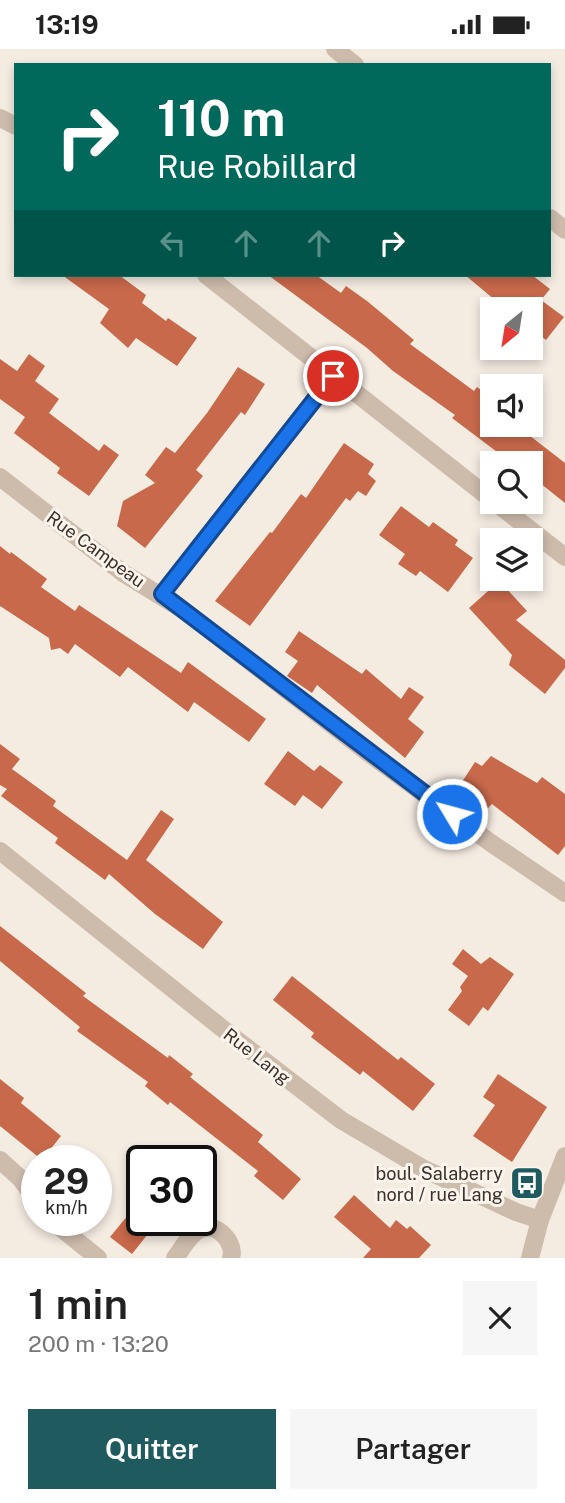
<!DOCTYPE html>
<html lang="fr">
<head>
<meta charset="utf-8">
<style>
	:root { --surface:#fff; --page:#f6f6f6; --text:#222; --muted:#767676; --accent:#1f5a5e }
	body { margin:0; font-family:"Public Sans",sans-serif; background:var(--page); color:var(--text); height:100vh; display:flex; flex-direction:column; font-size:26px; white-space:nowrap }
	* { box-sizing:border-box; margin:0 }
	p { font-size:23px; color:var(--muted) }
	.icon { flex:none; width:38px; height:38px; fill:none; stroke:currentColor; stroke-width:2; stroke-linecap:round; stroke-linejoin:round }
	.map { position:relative; height:1209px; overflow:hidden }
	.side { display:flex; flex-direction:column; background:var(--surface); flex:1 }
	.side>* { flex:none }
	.guide { position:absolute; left:14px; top:14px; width:537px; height:214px; border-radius:0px; box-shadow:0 4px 10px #0003; background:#00695c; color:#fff; overflow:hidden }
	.needle { width:46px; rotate:210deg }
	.fabs { position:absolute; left:480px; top:248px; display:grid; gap:14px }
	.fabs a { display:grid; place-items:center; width:63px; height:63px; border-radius:0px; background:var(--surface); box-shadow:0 4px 10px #0003; font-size:35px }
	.speed { position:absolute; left:21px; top:1096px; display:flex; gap:14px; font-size:35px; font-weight:700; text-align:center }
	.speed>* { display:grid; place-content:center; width:91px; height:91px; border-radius:50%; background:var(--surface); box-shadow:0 4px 10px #0003; line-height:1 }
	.speed small { font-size:18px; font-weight:400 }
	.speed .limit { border:4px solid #111; border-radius:10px; background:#fff; color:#111 }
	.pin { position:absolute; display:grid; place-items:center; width:60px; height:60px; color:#fff; margin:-30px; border:4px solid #fff; border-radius:50%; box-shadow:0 2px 7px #0007 }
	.me { position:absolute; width:77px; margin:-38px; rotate:307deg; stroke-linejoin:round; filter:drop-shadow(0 0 5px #0008) }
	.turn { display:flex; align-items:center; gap:24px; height:147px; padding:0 28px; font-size:32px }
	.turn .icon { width:91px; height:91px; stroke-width:2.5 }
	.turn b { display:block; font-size:49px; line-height:60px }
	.lanes { display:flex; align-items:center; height:66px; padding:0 28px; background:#0003; justify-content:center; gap:35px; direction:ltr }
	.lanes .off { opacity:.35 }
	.round { display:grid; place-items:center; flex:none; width:74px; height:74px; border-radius:0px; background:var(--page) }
	.head { display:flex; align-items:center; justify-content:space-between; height:119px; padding:0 28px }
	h1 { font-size:42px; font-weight:600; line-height:52px }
	.action { display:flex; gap:14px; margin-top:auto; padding:14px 28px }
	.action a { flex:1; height:80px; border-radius:0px; background:var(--accent); color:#fff; font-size:28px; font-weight:600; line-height:80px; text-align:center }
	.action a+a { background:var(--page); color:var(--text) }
	.status { display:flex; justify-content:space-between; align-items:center; height:49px; padding:0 35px; background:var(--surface); direction:ltr }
	.status svg { height:19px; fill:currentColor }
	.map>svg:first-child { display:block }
</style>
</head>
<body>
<div class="status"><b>13:19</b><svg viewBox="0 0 49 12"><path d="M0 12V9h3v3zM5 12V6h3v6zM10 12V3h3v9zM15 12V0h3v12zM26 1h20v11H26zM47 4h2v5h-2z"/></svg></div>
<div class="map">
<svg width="565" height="1209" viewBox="0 0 565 1209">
	<rect width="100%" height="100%" fill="#f4ebe1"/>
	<path fill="#c8694b" d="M62,226H119L146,246L142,254L166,272L168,269L197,289L177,317L136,289L128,299L100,274L109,260Z
		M268,226H316L341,244L346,237L367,252L414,291L410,295L474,342L477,338L492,349V376H516L565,414V454L530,426V415H513L452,369L455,366L393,322L367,299Z
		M465,226H532L550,240L541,251L564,268L546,291L530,279V261H507Z
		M29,305L45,317L35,332L59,350L49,364L99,402L104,395L119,406L89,447L57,424L60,419L14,384L25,368L0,350V310L17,322Z
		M238,318L265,335L245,366L241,363L196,421L203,427L145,499L117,477L123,452L155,434L145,426L166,398L175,404L207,364Z
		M344,394L374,415L368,425L376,432L366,447L358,442L350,452L346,449L250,577L215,552L270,483L272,484L301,445L306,449Z
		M401,457L429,478L433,473L458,491L455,496L473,509L448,543L420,522L416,527L398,515L405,505L379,486Z
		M0,497L10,505L11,503L47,530L41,538L75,562L79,556L181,624L188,613L266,670L249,693L194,653L188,663L128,618L120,628L75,595L68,605L60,599L51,601L49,589L0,557Z
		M496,535L503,542L506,539L527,562L516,571L565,611V619L545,645L509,616L512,606L469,559Z
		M299,582L362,625L366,620L401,650L409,638L424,648L408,670L424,683L405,709L317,636L312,644L287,627L298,612L285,603Z
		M0,695L20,710L12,720L56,752L53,757L127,811L161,761L174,770L146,811L223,873L203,900L155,865L109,825L105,831L55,794L58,789L1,747L7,740L0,736Z
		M288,702L314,722L320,716L343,733L322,760L303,746L295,757L264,735Z
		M491,707L537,734L542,728L565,745V797L558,806L492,755L488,759L460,736L475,713L482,717Z
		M0,877L86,944L83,947L168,1009L169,1006L193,1025L190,1028L263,1086L258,1093L301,1130L283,1151L254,1127L258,1122L170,1053L168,1056L145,1037L148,1033L77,982L80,978L0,912Z
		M463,900L481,915L490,908L514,925L488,962L483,958L469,977L448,961L462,942L460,938L468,927L452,915Z
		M292,927L398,1011L401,1008L435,1035L413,1062L363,1022L360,1026L311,988L314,984L273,951Z
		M498,1025L547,1058L512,1113L473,1087L495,1056L483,1048Z
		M0,1030L24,1049L21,1054L61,1087L42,1111L0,1077Z
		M354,1146L390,1179L396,1171L407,1180L410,1177L431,1196L419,1209H363L371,1200L334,1168Z
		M142,1149V1171H159L132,1205L110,1188Z"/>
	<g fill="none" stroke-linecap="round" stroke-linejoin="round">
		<path stroke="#cdbbac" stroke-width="18" d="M335,0L355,16
			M0,69L16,77
			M550,169L565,181
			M206,226L492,451
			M0,428L123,524L182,560L367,703L491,794L565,844
			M495,453L565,508
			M162,545L333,327
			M0,802L233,988L341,1071L424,1120L516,1163L540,1171
			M0,1111L21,1130L37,1153
			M51,1171L98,1209
			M175,1209C182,1200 190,1184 201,1180C217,1173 236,1194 231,1209"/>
		<path stroke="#cdbbac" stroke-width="18" d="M530,1209L540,1171L565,1107"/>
	</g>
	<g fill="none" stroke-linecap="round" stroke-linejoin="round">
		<g stroke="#114b97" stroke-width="18">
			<path id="route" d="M333,327L162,545L452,765"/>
		</g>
		<use href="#route" stroke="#1a73e8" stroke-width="12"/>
	</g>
	<defs>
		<g id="bus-square" transform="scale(1.75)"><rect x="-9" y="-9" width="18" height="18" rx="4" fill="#1f5a5e" stroke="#fbf5ee"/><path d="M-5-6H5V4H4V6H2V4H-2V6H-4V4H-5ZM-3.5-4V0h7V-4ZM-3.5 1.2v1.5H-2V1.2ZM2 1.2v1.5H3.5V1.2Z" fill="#fff"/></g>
	</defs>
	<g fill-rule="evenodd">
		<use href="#bus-square" x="527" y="1134"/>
	</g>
	<g text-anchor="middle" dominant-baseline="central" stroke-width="6" stroke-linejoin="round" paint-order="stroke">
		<g font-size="18" fill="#3b302b" stroke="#fbf5ee">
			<text transform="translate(96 500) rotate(36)">Rue Campeau</text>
			<text transform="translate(257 1007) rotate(38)">Rue Lang</text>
		</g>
		<g font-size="18" fill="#3b302b" stroke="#fbf5ee" text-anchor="end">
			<text x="503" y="1124">boul. Salaberry<tspan x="503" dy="21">nord / rue Lang</tspan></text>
		</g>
	</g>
</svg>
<div class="fabs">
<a><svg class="needle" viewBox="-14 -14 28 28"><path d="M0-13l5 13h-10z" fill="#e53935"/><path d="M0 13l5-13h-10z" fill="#767676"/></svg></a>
<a><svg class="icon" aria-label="sound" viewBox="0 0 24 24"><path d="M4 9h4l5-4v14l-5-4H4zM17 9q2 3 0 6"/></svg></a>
<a><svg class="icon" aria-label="search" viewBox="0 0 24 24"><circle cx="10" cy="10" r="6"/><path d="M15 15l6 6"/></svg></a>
<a><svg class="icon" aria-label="layers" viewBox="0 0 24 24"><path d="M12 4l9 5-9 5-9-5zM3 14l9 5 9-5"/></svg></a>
</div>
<div class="speed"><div>29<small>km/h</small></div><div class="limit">30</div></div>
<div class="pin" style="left:333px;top:327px;background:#d93025"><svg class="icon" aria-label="arrive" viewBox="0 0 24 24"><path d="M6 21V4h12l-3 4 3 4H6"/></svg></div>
<svg class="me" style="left:452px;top:765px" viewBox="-20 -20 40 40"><circle r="17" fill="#1a73e8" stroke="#fff" stroke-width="3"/><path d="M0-11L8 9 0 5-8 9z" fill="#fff"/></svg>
<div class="guide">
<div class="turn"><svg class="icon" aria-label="right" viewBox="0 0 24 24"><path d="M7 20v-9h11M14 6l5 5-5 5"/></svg><div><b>110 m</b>Rue Robillard</div></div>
<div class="lanes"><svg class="icon off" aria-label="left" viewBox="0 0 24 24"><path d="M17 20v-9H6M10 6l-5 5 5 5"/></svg><svg class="icon off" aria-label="ahead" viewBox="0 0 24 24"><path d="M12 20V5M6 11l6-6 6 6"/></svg><svg class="icon off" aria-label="ahead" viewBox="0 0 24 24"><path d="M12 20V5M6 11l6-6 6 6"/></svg><svg class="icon" aria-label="right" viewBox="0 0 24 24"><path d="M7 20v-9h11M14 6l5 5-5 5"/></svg></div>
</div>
</div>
<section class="side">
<div class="head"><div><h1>1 min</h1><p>200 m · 13:20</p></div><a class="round"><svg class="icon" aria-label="close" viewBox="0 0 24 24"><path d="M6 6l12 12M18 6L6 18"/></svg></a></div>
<div class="action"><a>Quitter</a><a>Partager</a></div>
</section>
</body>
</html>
